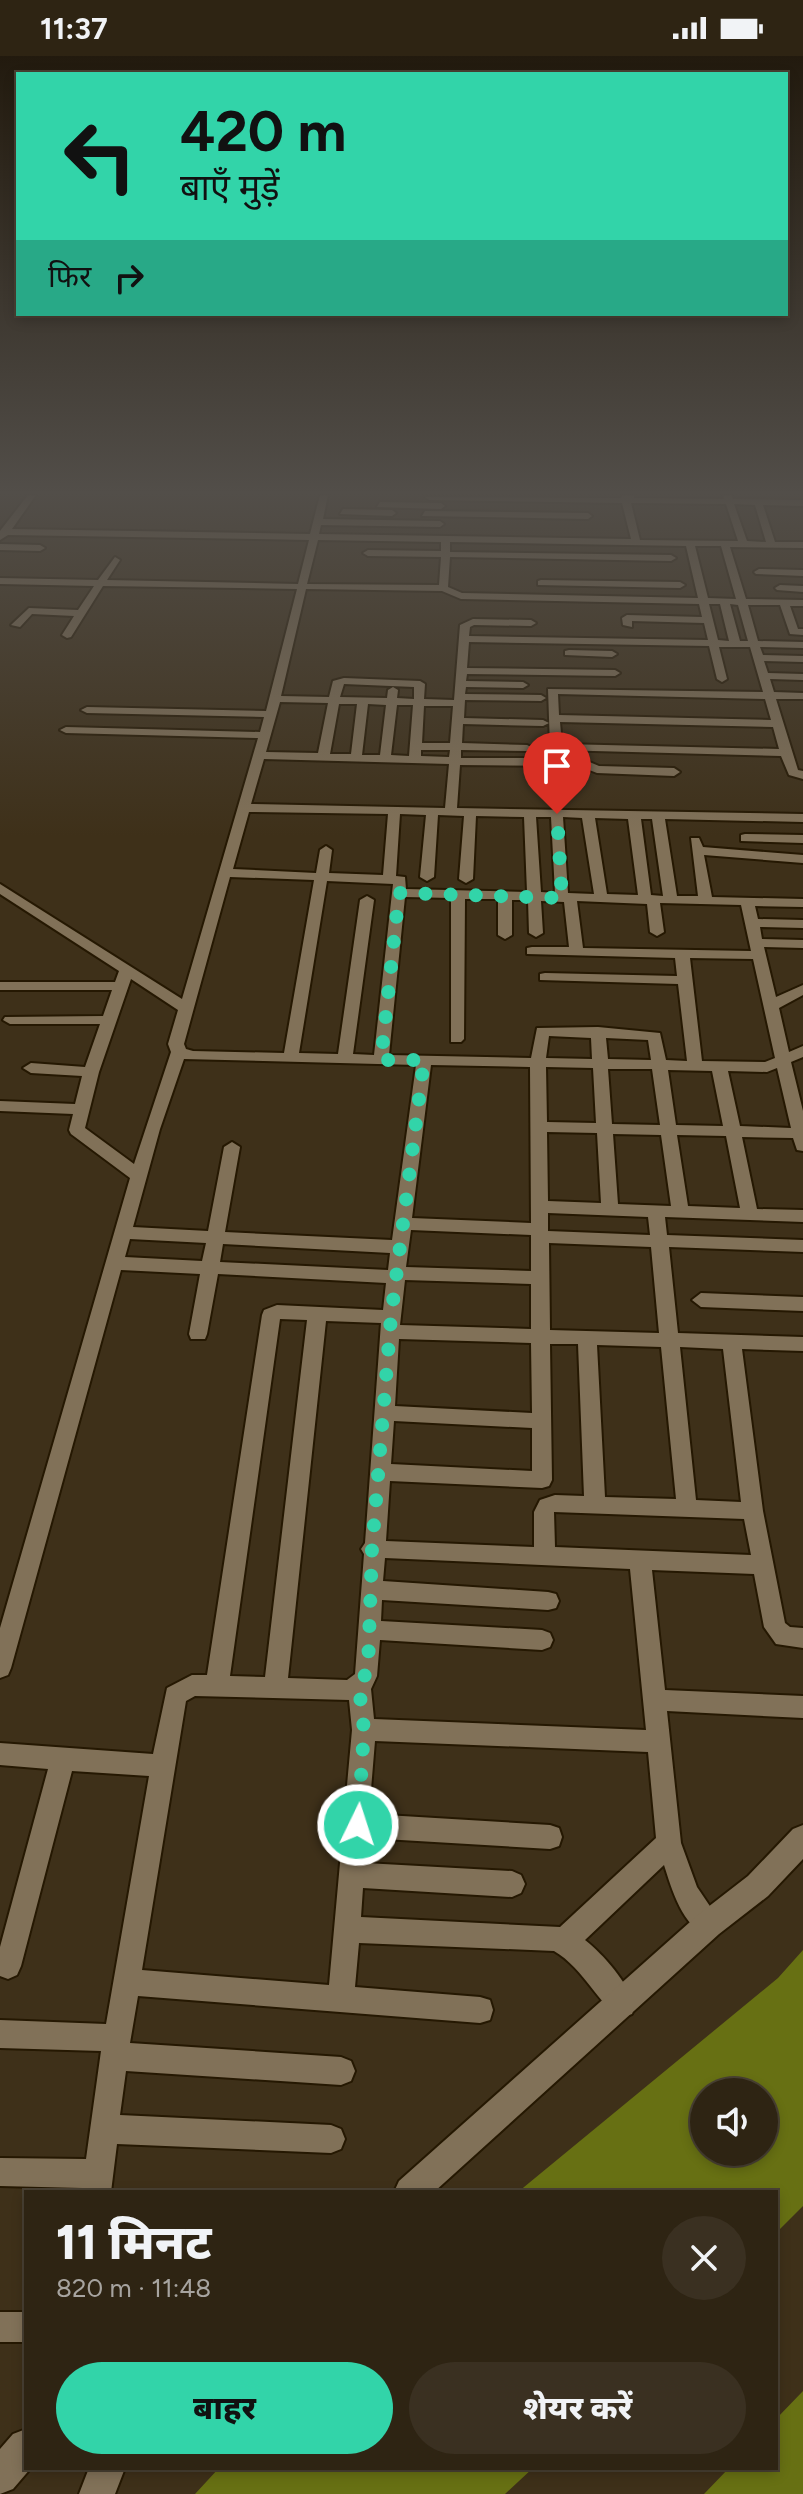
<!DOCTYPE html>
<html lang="hi">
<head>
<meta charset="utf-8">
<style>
	:root { --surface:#2e2413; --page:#3a3021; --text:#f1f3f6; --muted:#a7a4a0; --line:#494133; --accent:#32d4a9 }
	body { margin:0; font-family:Figtree,"Noto Sans Devanagari",sans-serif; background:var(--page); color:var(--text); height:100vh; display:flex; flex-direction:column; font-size:30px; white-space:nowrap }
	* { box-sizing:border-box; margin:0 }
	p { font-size:26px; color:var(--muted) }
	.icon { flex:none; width:44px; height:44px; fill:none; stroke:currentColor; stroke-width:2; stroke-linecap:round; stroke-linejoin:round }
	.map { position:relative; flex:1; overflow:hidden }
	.drawer { position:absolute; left:24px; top:2134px; width:754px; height:280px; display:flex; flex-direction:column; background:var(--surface); border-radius:0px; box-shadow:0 4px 12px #0003,0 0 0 2px var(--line) }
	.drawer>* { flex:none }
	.guide { position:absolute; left:16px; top:16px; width:772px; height:244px; border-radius:0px; box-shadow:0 4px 12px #0003,0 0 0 2px var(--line); background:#32d4a9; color:#111; overflow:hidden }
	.controls { position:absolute; left:690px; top:2022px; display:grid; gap:16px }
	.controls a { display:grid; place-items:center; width:88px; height:88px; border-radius:50%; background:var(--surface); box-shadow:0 4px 12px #0003,0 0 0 2px var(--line); font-size:40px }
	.pin { position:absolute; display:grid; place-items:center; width:68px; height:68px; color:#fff; margin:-82px -34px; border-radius:50% 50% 50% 0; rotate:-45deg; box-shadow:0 0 8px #0007 }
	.pin .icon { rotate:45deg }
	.me { position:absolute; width:88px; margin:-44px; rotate:4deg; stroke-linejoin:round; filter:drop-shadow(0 0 6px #0008) }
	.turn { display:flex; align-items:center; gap:28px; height:168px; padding:0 32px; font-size:36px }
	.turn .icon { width:104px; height:104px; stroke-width:2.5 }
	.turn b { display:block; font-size:56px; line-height:68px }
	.then { display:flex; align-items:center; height:76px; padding:0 32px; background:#0003; gap:16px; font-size:30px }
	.round { display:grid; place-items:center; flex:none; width:84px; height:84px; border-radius:42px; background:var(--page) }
	.summary { display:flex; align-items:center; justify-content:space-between; height:136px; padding:0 32px }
	h1 { font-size:48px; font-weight:800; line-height:60px }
	.button { display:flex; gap:16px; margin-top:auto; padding:16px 32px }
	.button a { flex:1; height:92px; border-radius:48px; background:var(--accent); color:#111; font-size:32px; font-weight:800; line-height:92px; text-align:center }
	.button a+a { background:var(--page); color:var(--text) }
	.status { display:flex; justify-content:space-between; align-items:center; height:56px; padding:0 40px; background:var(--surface); direction:ltr }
	.status svg { height:22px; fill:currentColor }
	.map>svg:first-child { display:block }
</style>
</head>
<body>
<div class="status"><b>11:37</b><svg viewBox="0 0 49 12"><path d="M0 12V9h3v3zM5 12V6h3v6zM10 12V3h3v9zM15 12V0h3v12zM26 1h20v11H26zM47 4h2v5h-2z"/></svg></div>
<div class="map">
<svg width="803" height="2438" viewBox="0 0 803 2438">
	<rect width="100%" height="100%" fill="#3e3019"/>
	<path fill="#677013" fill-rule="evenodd" d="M803,1894V2150L776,2177V2136H518L778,1922ZM704,2036H764V2096H704Z
		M803,2335V2438H704L729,2412H776V2363Z
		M219,2412H533L505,2438H195Z"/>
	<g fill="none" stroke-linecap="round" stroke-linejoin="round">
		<g stroke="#251802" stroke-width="4">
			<path id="minor" d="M28,439H36L12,473L310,478L320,439H328L323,463L440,465L444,468L440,471L321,469L319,478L631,483L622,447L429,444L425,441L621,442L622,439H634V442L724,443L723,439H731L733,443L803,444V450L763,449L775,486H803V492L730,491L746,543L803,544V550H790L798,573H803V579L790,578L780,549H748L758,585L803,586V592L760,591L763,599L803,600V606L764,605L768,617L803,618V624L770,623L774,636L803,637V643H776L798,714L803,715V723L789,719L781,700L556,694L550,691L548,633L763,636L750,591H719L727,623L722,626L717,623L709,590L469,586L467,612L615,614L620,617L615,620L467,618L466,625L523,626L528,629L523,632L466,631L465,638L541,639L546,642L541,645L465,644L464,662L543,664L549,667L543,670L463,668L462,687L527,689L533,692L527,695L461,694V702H580L599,710L674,712L680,716L674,720L597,717L579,710L460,709L457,752L803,758V766L665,763L677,840H698L691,782H699L703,791L803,799V807L704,799L712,841L803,843V851L755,850L758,863L803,864V872L760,871L762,883L803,884V892L764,891L776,941L803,929V939L779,952L789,996L803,990V1001L791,1006L803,1055V1095L797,1094L793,1082L742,1081L757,1153L803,1154V1166L665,1161L667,1179L803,1184V1196L669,1191L678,1277L803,1281V1295L742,1293L763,1455L785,1567L790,1571L803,1572V1592L776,1588L764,1571L754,1518L652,1514L665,1634L803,1640V1662L667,1655L681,1787L697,1831L722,1868L718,1877L709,1881C682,1870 672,1834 664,1809L585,1884C605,1900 625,1924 635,1948L632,1958L622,1961C600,1952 584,1912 554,1895L359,1887L355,1931L480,1941L490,1944L493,1954L490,1964L480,1967L138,1940L130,1987L341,2001L351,2005L355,2015L351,2025L341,2029L126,2015L120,2059L331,2069L341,2073L345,2083L341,2093L331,2097L117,2088L111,2136H81L82,2132L0,2130V2102L86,2103L101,1995L0,1992V1964L106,1968L149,1720L72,1715L21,1910L17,1919L8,1923L0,1920V1891L48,1713L0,1709V1687L153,1698L167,1632L192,1619H207L262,1259L264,1254L277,1249L383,1254L386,1227L218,1218L207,1278L205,1283H191L189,1278L200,1218L121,1214L11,1612L8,1619L0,1622V1572L130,1122L71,1078L69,1074L73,1058L0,1055V1045L75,1048L82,1020L31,1017L23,1012L31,1007L85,1011L100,968H10L3,964L5,961L103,960L112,934H0V926H115L119,915L0,838V828L182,943L258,682L66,677L60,674L66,671L260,676L264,661L87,657L81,654L87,651L266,655L297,533L103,530L71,581L67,582L62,579L74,560L32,558L20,571L11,569L29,552L78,554L94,530L0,528V522L98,524L115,501L120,504L107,524L298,528L309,484L8,479L0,484V475ZM631,447L726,448L738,485L640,484ZM734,448L755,449L766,486L747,485ZM318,484L441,486V495L368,494L363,497L368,500L441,501L439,529L307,528ZM450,486L686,490L698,542L462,537L448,531L450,501L671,505L676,502L671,499L450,496ZM695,490H721L736,543L708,542ZM306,533L442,535L461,543L699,548L702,561L627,559L622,562L623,569L632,571V565L704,567L708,584L469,580L470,571L474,569L531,570L536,567L531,564L473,563L460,569L454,644L424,643L425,628L420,625L344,622L333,625L329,641L281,640ZM709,548H720L729,585L718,584ZM730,548L738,549L748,585H740ZM344,628L414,631V643L397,642L398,634L393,631L388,634L387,642L340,641ZM558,638L765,643L771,664L559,659ZM280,646L328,647L318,697L266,696ZM339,648H357L351,698H330ZM368,648L386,649L380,699H362ZM397,649H413L409,700L391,699ZM424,650H453L450,687H422ZM560,666L773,671L779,693L562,688ZM421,694H450L449,701L421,700ZM264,703L449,708L445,752L251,748ZM249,756L388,758L383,819L329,817L332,794L326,790L320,794L316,817L233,813ZM400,758L426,759L420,821L427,825L434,821L438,759L464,760L459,823L466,827L473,823L476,760L524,761L527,836L406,833L405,821L396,820ZM536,761H551L555,837L541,836ZM563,761L582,762L594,838L568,837ZM595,762L628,763L638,839L607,838ZM641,763H652L663,840L651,839ZM230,821L314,824L284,997L193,995L186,993L184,988ZM327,825L393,828L374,999L353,998L374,844L367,840L360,844L338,998L299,997ZM405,841L451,842V986H461L464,983L465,843H498V879L505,883L512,879V844H528L529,877L536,881L543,877L541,845L564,846L569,891H532L527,892V898L675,902L677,920L545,917L540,918V924L678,928L687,1005L666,1004L660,977L598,971L537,972L531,1002L389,999ZM577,845L647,848L650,876L657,880L664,876L660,847L741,849L751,895L583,892ZM690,902L753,903L775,1002L765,1006L702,1005ZM131,923L178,954L168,988L171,996L134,1108L85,1072L99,1016ZM549,980L591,982L592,1003L546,1002ZM606,982L648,984L651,1004L608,1003ZM184,1003L416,1009L392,1184L225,1176L240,1091L232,1086L224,1091L208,1175L133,1171L160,1073ZM431,1009L530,1011L531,1167L412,1162ZM546,1011L593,1012L596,1067L547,1066ZM777,1012L791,1072L740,1070L728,1015L767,1016ZM608,1013H652L660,1069L612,1068ZM668,1014L712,1015L723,1070L676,1069ZM547,1076L597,1077L601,1147L548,1145ZM613,1078L661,1079L671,1150L618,1148ZM677,1079L726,1080L740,1152L688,1150ZM548,1157L648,1161L650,1179L548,1175ZM411,1174L531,1179V1215L406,1211ZM130,1183L206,1187L202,1205L125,1201ZM549,1187L651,1191L659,1277L550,1274ZM223,1188L390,1197L388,1214L220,1206ZM405,1224L531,1228V1273L400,1269ZM280,1263L307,1264L265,1621L230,1620ZM326,1265L381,1267L365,1487L361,1493L364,1498L355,1618L347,1624L288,1622ZM399,1283L531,1287L532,1357L395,1350ZM550,1288H578L584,1440L555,1439L540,1444L534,1456V1491L386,1485L390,1425L542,1432L549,1430L552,1424ZM597,1289L661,1291L676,1443L605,1441ZM680,1291L723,1293L741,1446L696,1444ZM394,1365L532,1372V1415L391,1408ZM554,1456L744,1463L751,1499L555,1491ZM385,1502L630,1513L646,1674L374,1663L371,1633L377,1620L380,1584L542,1594L550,1591L553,1584L550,1577L542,1574L381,1565L382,1544L548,1554L556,1552L559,1545L556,1538L548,1536L383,1525ZM195,1640L349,1644L352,1674L329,1929L142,1914L186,1645ZM375,1685L648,1696L656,1782L560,1871L361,1861L363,1832L512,1841L521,1837L525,1828L521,1819L512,1815L365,1807L367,1782L550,1793L559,1790L562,1781L559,1772L550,1769L369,1758Z
				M380,446L441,447L445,450L441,453L377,451Z
				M343,453L392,454L396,457L392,460L340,458Z
				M425,455L588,457L592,460L588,463L422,460Z
				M0,488L40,489L45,492L40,495L0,494Z
				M759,513L803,514V520L756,518L754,516Z
				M541,524L680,526L685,529L680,532L538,529V525Z
				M780,529L803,530V536L777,534L775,532Z
				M569,594L612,595L617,598L612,601L565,599V595Z
				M745,778L803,779V787L741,785V779Z
				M701,1237L803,1241V1255L701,1251L692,1244Z
				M0,2256H26V2286H0Z"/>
		</g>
		<g stroke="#251802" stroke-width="4">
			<path id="tertiary" d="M803,1769V1803L768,1840L719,1878L434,2136H394L399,2125L699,1858L748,1820L793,1773Z
				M26,2373V2412H31L13,2433L0,2438V2393L13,2378Z
				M89,2412H125L115,2438H79Z"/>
		</g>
		<use href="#minor" fill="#817158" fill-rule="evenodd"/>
		<use href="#tertiary" fill="#817158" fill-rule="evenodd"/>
	</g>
	<linearGradient id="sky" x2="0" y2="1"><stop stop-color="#221a0e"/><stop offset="0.56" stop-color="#524e49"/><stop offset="1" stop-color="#524e49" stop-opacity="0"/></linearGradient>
	<rect width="803" height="780" fill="url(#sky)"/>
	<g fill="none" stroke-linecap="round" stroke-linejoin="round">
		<path stroke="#32d4a9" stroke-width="14" stroke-dasharray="0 25.2" d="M358,1769L364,1674L359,1631L368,1613L372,1493L391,1261L424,1004H381L399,837L562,842L557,758"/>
	</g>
</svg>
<div class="controls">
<a><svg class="icon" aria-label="sound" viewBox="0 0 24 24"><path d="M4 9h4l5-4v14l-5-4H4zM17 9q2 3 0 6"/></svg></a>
</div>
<div class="pin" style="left:557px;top:758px;background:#d93025"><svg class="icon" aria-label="arrive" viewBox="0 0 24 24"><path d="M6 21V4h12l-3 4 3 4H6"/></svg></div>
<svg class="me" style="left:358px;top:1769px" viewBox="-20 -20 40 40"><circle r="17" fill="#32d4a9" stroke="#fff" stroke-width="3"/><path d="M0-11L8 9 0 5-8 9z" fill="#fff"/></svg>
<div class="guide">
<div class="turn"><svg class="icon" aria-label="left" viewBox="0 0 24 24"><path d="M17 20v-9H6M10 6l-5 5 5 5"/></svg><div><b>420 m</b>बाएँ मुड़ें</div></div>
<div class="then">फिर<svg class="icon" aria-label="right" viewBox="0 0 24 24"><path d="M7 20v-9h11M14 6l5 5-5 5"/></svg></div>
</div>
<section class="drawer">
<div class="summary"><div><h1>11 मिनट</h1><p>820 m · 11:48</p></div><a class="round"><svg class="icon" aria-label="close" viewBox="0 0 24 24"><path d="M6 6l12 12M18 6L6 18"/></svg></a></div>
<div class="button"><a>बाहर</a><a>शेयर करें</a></div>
</section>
</div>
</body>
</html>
